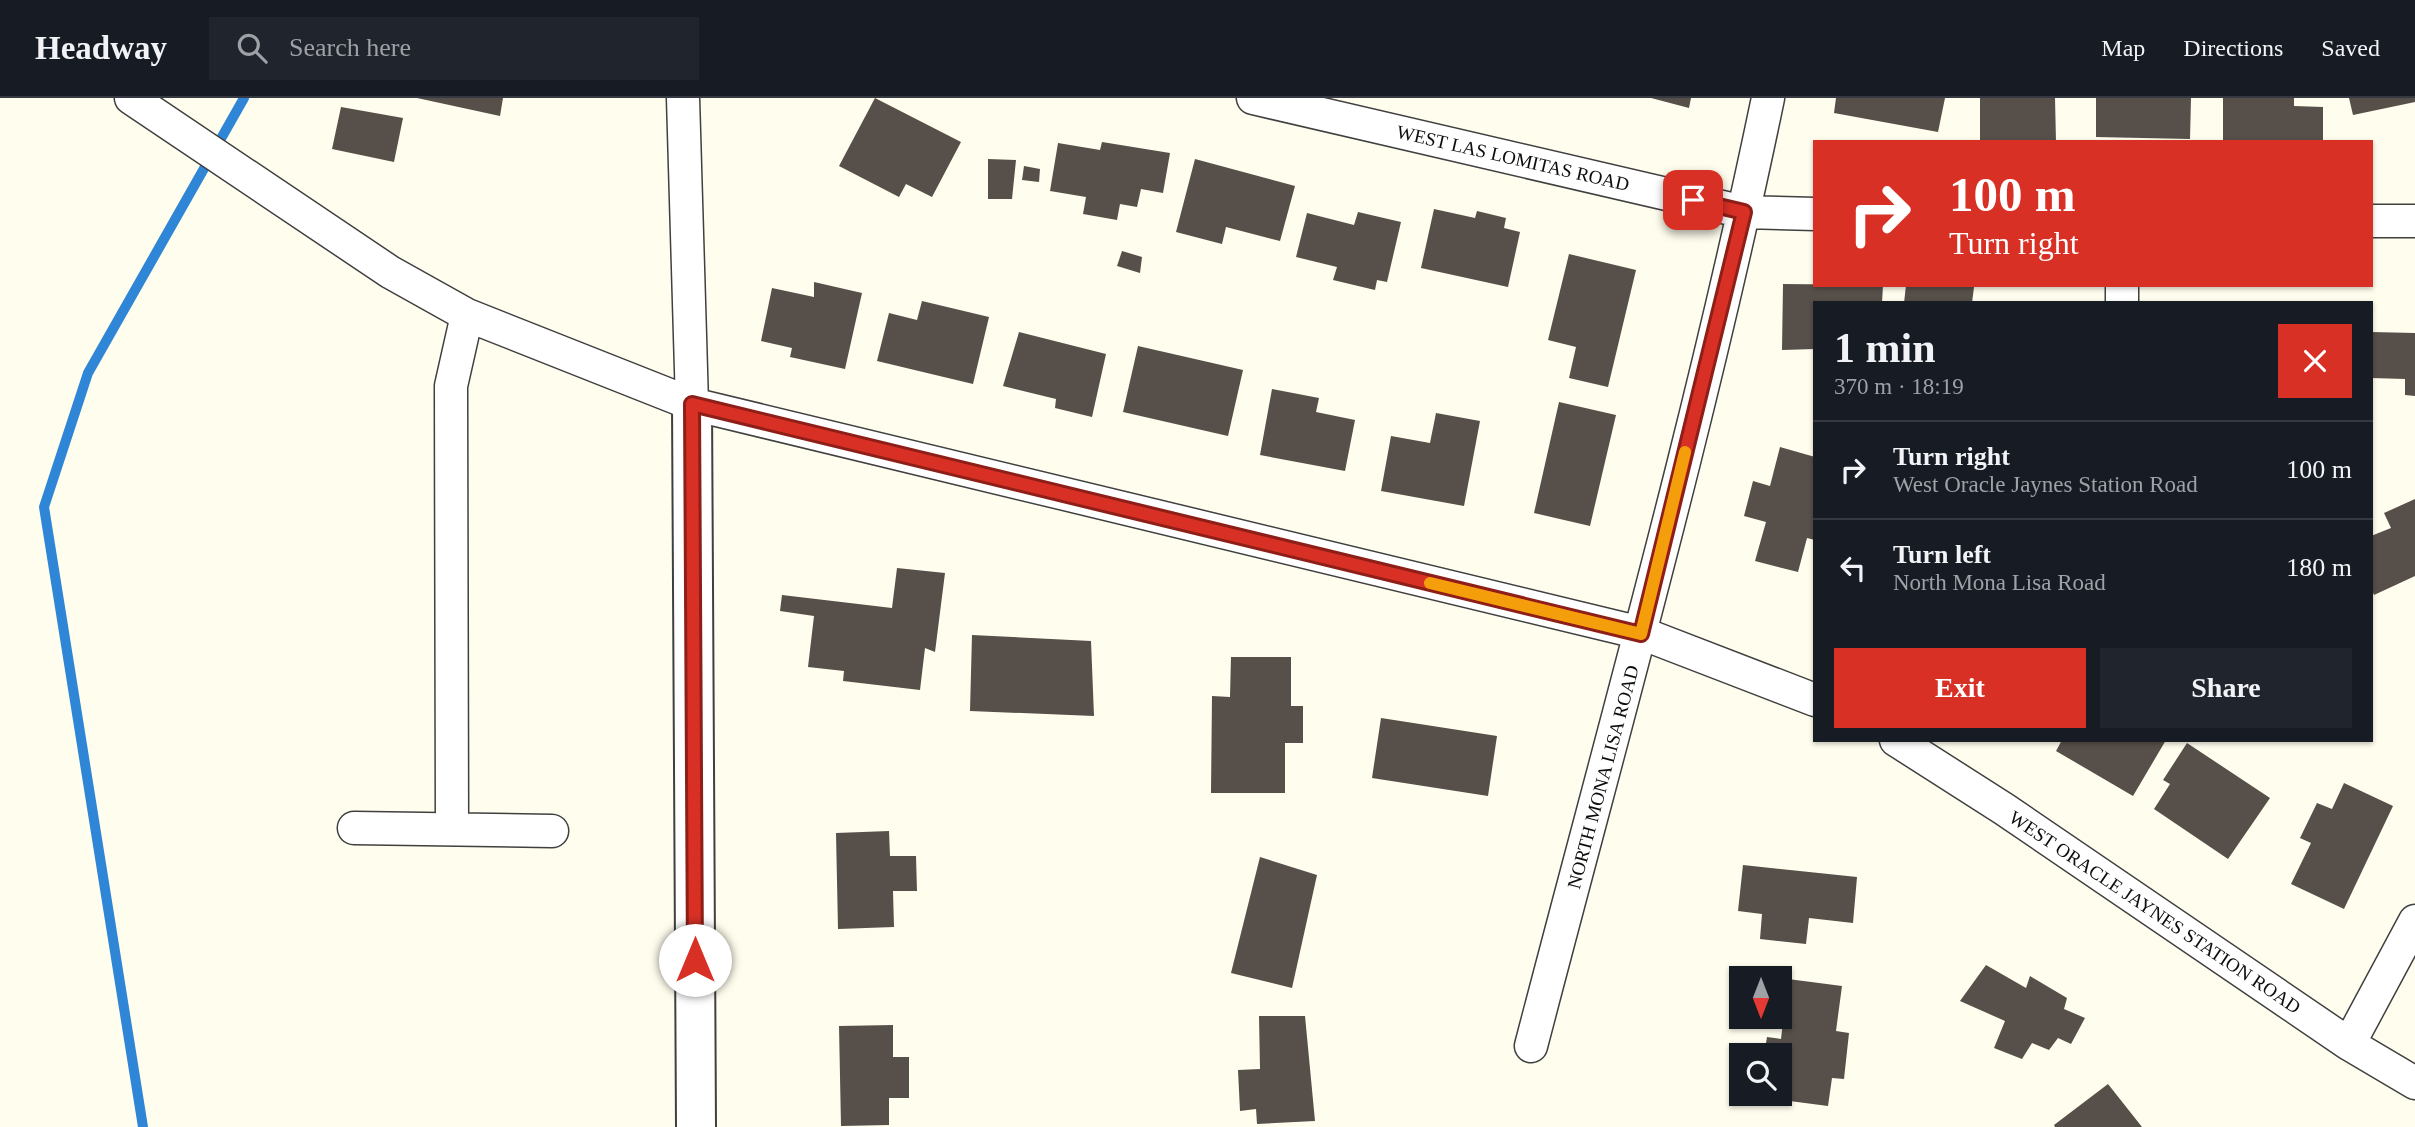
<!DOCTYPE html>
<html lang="en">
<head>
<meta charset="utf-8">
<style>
	:root { --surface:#171b24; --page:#20242c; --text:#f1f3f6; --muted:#9ea1a6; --line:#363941; --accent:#d93025 }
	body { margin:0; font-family:"Times New Roman",serif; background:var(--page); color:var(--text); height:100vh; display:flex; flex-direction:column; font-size:26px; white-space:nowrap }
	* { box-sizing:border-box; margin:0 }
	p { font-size:23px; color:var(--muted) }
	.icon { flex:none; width:38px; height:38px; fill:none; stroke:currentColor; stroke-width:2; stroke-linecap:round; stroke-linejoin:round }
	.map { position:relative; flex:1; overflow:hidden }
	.panel { position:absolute; left:1813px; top:203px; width:560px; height:441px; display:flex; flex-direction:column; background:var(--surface); border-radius:0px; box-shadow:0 2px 5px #0004 }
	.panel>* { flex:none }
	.guide { position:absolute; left:1813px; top:42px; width:560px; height:147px; border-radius:0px; box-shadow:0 2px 5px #0004; background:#d93025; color:#fff; overflow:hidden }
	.needle { width:46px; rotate:180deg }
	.buttons { position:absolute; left:1729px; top:868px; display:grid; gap:14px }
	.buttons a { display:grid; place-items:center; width:63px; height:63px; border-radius:0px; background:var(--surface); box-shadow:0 2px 5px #0004; font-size:35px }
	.pin { position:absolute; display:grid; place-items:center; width:60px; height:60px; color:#fff; margin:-30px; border-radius:14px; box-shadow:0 4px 10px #0006 }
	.me { position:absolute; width:77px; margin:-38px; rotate:0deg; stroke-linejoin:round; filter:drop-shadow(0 0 5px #0008) }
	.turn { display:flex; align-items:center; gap:24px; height:147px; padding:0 21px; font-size:32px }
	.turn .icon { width:91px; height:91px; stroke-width:2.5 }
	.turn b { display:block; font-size:49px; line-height:60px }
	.round { display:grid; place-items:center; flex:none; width:74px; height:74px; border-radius:0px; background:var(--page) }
	.head { display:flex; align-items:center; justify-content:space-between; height:119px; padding:0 21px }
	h1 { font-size:42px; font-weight:600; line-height:52px }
	.primary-button { display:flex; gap:14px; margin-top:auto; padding:14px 21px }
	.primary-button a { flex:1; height:80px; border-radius:0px; background:var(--accent); color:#fff; font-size:28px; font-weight:600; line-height:80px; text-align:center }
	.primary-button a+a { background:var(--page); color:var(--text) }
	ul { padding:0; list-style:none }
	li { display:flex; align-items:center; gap:21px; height:98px; padding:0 21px; border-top:2px solid var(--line) }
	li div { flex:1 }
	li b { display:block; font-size:26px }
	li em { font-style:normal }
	header { display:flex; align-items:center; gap:42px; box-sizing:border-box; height:98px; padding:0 35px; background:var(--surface); border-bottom:2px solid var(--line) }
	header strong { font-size:33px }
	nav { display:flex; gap:38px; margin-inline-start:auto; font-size:24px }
	.search { width:490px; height:63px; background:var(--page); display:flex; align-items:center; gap:18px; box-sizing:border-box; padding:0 24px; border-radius:0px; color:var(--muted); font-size:26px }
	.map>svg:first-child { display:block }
</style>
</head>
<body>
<header>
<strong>Headway</strong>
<div class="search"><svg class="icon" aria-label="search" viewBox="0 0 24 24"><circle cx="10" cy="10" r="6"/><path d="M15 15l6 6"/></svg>Search here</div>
<nav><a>Map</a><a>Directions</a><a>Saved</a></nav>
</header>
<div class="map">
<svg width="2415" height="1029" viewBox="0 0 2415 1029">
	<rect width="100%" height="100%" fill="#fffded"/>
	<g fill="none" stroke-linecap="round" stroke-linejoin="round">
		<path stroke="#2f86d7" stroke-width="10" d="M143,1029L44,409L88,275L244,0"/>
	</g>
	<path fill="#574f49" d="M417,0H503L500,18Z
		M875,0L961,44L932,99L906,86L899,99L839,68Z
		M1651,0H1691L1689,10Z
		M1836,0H1945L1938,34L1834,15Z
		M1980,0H2055L2056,44H1980Z
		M2096,0H2191L2190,41L2096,39Z
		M2223,0H2294V8L2323,9V44H2223Z
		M2349,0H2415V4L2353,17Z
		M341,9L403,20L394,64L332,51Z
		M1102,44L1170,55L1163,95L1141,91L1137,109L1120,106L1117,122L1083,116L1086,99L1050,93L1058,45L1100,52Z
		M988,61L1016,62L1012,101H988Z
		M1195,61L1295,88L1280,143L1226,129L1222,146L1176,134Z
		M1024,68L1040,71L1039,84L1022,82Z
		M1434,111L1475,120L1477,113L1506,120L1504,130L1520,134L1508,189L1421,170Z
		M1358,114L1401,124L1387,184L1377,182L1375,192L1333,182L1337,169L1296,159L1307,115L1354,127Z
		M1122,153L1142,159L1140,175L1117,168Z
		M1569,156L1636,172L1608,289L1569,280L1576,249L1548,242Z
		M814,184L862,195L845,271L790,259L792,250L761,243L772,190L814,199Z
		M1783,186L1883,187L1882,205H1815V251L1782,252Z
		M1906,187L1974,189L1972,205H1904Z
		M922,203L989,219L973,286L877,263L889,215L917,222Z
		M1019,234L1106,256L1092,319L1055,310L1056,301L1003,288Z
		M2371,234L2415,235V298L2405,297V281L2371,280Z
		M1138,248L1243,272L1228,338L1123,314Z
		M1272,291L1319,300L1316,314L1355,322L1345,373L1260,357Z
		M1559,304L1616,317L1590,428L1534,415Z
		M1436,315L1480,323L1464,408L1381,393L1391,338L1430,345Z
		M1780,349L1815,359V442L1807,440L1798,474L1755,463L1766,424L1744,418L1753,383L1770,388Z
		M2415,401V478L2374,497L2371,490V438L2391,430L2384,415Z
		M897,470L945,475L935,554L925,550L920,592L843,583L844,573L808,569L814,518L780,513L782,497L892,510Z
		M972,537L1091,543L1094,618L970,613Z
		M1231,559H1291V608H1303V645H1285V695H1211L1212,598L1230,599Z
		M1381,620L1497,638L1488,698L1372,680Z
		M2062,642H2166L2133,698L2056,653Z
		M2187,645L2270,700L2228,761L2154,711L2170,686L2163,682Z
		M2344,685L2393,708L2344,811L2291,786L2311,745L2300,740L2317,705L2332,711Z
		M889,733L890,758H916L917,793H893L894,829L838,831L836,735Z
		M1260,759L1317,777L1292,890L1231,875Z
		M1743,767L1857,779L1853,825L1809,820L1806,846L1760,841L1762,816L1738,813Z
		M1986,867L2026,890L2030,878L2067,900L2064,911L2085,920L2071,946L2058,940L2049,952L2032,945L2022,961L1994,950L2005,923L1960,903Z
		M1788,881L1842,888L1836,933L1849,935L1844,981L1832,980L1828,1008L1759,999V996H1780V957H1764L1767,939L1781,941Z
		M1259,918H1305L1315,1023L1257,1026L1256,1011L1240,1013L1238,972L1260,971Z
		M893,927V959H909V1000H889V1027L841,1028L839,928Z
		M2108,986L2142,1029H2055L2054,1027Z"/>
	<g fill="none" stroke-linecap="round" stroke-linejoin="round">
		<g stroke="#404040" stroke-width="35">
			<path id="minor" d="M131,0L390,174L467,217L692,306L1641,535L1815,602
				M683,0L692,306
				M1253,0L1744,114L1815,116
				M2371,123H2415
				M2122,187V205
				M1896,642L2004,711L2349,946L2415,985
				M354,730L552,733
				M452,731L451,288L467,217
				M2349,946L2415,823
				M1531,948C1613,633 1702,319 1768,0"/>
		</g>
		<g stroke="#404040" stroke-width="42">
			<path id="tertiary" d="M692,306L696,1029"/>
		</g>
		<use href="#minor" stroke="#fff" stroke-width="32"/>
		<use href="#tertiary" stroke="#fff" stroke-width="38"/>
	</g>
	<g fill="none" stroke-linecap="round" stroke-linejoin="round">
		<g stroke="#8d1f18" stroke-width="18">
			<path id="route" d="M695,862L692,306L1641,536L1744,114L1693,102"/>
		</g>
		<use href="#route" stroke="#d93025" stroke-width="12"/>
		<path stroke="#f59e0b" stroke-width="12" d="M1430,485L1641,536L1685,354"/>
	</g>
	<g text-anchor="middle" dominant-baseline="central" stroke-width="7" stroke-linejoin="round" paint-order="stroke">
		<g font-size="19" fill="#0d0d0d" stroke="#fff">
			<text transform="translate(1513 60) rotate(13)">WEST LAS LOMITAS ROAD</text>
			<text transform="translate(1603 679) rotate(-75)">NORTH MONA LISA ROAD</text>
			<text transform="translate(2155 814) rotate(34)">WEST ORACLE JAYNES STATION ROAD</text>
		</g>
	</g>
</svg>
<div class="buttons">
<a><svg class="needle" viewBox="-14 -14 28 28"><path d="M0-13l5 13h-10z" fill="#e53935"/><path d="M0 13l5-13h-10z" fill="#9ea1a6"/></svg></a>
<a><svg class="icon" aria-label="search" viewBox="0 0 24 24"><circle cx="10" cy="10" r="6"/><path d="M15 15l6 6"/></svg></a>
</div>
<div class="pin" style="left:1693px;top:102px;background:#d93025"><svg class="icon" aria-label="arrive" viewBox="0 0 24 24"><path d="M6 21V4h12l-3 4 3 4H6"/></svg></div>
<svg class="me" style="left:695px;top:862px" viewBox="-20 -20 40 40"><circle r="19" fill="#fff"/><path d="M0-13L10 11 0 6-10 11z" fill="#d93025"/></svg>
<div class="guide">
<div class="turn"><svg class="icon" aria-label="right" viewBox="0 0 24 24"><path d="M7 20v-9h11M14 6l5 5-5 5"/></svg><div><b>100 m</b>Turn right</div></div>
</div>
<section class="panel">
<div class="head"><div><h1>1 min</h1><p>370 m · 18:19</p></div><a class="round" style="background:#d93025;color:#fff"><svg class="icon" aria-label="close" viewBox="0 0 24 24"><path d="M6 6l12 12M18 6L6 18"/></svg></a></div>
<ul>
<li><svg class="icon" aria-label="right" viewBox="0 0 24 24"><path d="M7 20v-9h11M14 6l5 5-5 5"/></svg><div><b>Turn right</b><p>West Oracle Jaynes Station Road</p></div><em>100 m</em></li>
<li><svg class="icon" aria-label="left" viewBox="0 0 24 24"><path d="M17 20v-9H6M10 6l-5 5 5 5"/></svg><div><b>Turn left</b><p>North Mona Lisa Road</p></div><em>180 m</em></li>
</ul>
<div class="primary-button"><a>Exit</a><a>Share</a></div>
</section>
</div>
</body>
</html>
